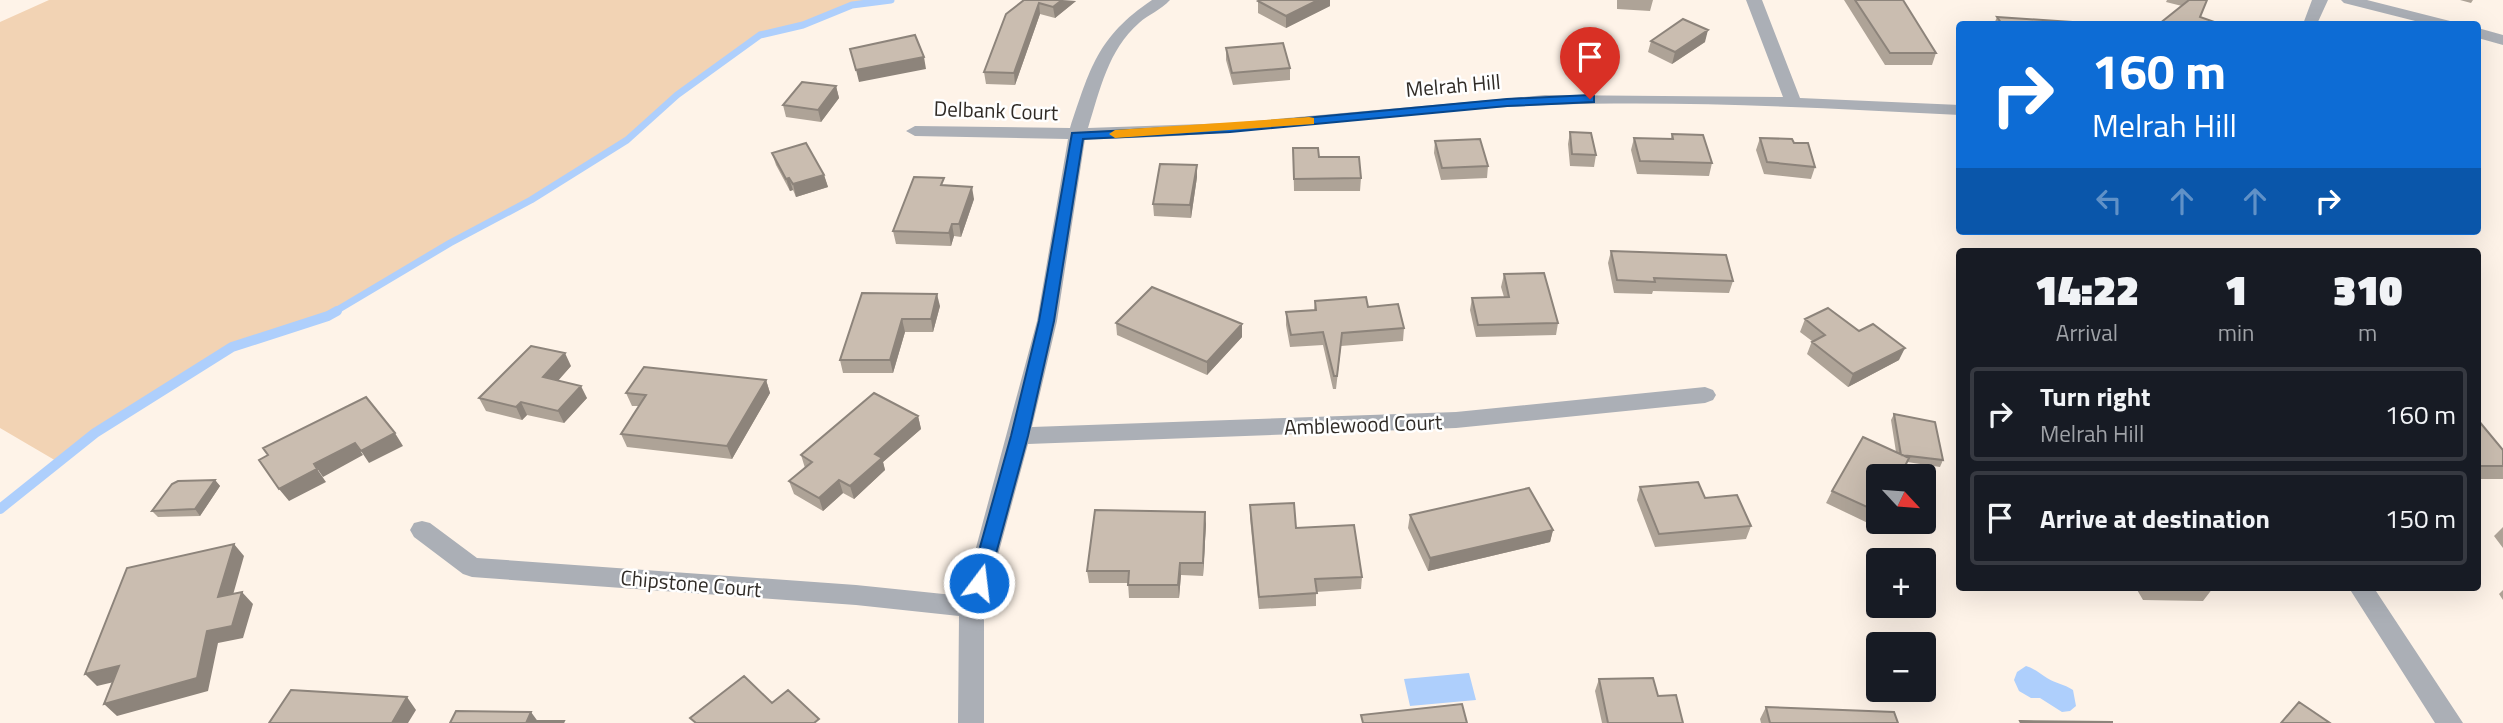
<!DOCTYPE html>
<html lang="en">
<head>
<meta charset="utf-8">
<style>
	:root { --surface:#171b24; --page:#242831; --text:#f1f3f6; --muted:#9ea1a6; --line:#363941 }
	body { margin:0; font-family:"Titillium Web",sans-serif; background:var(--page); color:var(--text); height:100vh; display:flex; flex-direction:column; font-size:26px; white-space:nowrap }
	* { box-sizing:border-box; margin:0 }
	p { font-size:23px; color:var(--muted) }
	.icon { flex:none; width:38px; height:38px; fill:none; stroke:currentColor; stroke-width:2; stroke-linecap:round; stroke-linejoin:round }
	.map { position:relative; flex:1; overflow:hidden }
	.sheet { position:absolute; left:1956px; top:248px; width:525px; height:343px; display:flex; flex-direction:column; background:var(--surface); border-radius:7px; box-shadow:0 7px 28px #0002 }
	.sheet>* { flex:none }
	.guide { position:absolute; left:1956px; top:21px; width:525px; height:214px; border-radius:7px; box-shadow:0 7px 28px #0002; background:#0d6cd5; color:#fff; overflow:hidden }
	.needle { width:46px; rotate:116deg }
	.controls { position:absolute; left:1866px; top:464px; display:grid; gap:14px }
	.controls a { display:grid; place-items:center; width:70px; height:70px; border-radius:7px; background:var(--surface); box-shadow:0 7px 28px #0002; font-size:35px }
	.pin { position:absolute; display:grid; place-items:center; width:60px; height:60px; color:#fff; margin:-72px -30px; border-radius:50% 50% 50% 0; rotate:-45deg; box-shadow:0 0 7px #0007 }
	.pin .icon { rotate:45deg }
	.me { position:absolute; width:77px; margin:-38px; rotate:15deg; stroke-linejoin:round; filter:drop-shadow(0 0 5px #0008) }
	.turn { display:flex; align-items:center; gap:24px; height:147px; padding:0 21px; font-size:32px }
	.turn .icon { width:91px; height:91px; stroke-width:2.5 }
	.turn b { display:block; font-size:49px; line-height:60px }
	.lanes { display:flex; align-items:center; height:66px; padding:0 21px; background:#0003; justify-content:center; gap:35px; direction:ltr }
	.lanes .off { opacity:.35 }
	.eta { display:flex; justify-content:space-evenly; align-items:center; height:119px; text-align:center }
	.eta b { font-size:42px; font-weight:800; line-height:49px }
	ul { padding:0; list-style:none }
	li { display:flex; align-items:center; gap:21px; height:94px; margin:0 14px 10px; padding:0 7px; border:4px solid var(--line); border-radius:7px }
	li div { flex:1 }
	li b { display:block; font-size:26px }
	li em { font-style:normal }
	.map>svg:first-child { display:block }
</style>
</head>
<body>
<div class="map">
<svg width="2503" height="723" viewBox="0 0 2503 723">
	<rect width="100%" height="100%" fill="#fef3e8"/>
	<path fill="#f2d3b4" d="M49,0H891L866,4L760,35L677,95L627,140L531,200L450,243L328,316L232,347L95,433L58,462L0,428V22Z"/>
	<path fill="#aecffc" d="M2026,666C2035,669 2040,673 2047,678C2055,683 2064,684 2073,690L2076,706L2070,711L2062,712L2040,698H2031L2019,691L2014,680L2017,672Z
		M1469,673L1476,700L1410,706L1404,679Z"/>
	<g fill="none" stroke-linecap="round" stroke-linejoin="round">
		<path stroke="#aecffc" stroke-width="7" d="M334,312L450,243L531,200L627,140L677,95L760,35L803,25L852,5L891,0"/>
		<path stroke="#aecffc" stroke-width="10" d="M0,509L95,433L232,347L328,316L337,311"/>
		<path fill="#abafb6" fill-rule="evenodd" d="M1152,0H1170C1161,10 1149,14 1139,23C1108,50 1100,90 1088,128L1232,123L1545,95L1783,97L1746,0H1762L1800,98L1960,105V115C1822,108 1684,100 1546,105C1392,111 1240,138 1085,139L1057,321L1032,427L1456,412L1705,387L1713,390L1716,395L1713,400L1705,403L1456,428L1028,444L984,607V723H958L959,616L856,605L472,577L463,574L414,537L410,530L414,523L422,521L430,523L477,558L856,585L963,596L1037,321L1068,139L915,136L906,131L915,126L1070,128C1090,69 1097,37 1152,0Z
			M2312,0H2328L2317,24H2303Z
			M2341,0H2367L2450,21L2452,24H2427L2344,3Z
			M2478,28L2503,35V45L2478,38Z
			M2349,588H2374L2463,723H2435Z"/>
	</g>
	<path fill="#aea397" d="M1024,0L1076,1L1055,18L1040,14L1015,85L986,84L984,72Z
		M1260,0H1330V6L1286,28L1258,13V1Z
		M1617,0H1653L1650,11L1617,9Z
		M1844,0H1903L1936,53L1932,65H1885Z
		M2167,0H2207L2182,6L2166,2Z
		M2460,0H2473L2471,3Z
		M1997,17L2074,24H1994Z
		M1651,41L1705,42L1672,64L1648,52Z
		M1226,48L1290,68V80L1233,85L1226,60Z
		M836,86L839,98L821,122L786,117L783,105Z
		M1570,132L1596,155L1594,167L1570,166L1568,144Z
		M1672,134L1712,163L1709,176L1637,174L1631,150L1634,138L1671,139Z
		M1760,138L1794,143L1815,167L1811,179L1764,174L1756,150Z
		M1435,141L1488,166L1487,178L1441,180L1434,153Z
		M1293,148L1319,157L1361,178L1360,191H1294Z
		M772,153L824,175L828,187L796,197L793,190L790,191L776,165Z
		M1197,165V177L1191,218L1154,216L1153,204Z
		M945,186L974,199L961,237L954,236L951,246L896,244L893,231Z
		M1611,251L1733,281L1729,293L1653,291L1652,294L1614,293L1608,263Z
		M1504,274L1558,323L1556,335L1476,337L1470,310L1472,298L1504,297L1501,287Z
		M862,293L940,306L933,332H905L893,373H843L840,360Z
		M1315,301L1368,307L1404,328L1403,341L1341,346L1336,389H1333L1323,345L1290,347L1286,325V312L1314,310Z
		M1805,319L1859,331L1899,360L1848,387L1807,354L1812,341L1800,332Z
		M1116,323L1242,324V337L1207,375L1117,335Z
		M571,366L558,380L587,398L564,423L527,415L522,420L486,411L479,398Z
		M766,380L770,393L732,459L627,447L621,434L639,406H632L626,393Z
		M1894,414L1943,460L1940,467L1907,462L1878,476V509L1870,524L1826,503L1832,491L1896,452L1891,420Z
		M918,416L921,429L883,462L885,470L854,499L843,493L823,511L794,494L789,481L805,468L801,455Z
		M2478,420L2503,450V479H2478Z
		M215,480L220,486L200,516L158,517L152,511Z
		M1640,487L1705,498L1751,526L1746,539L1655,547L1637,500Z
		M1250,505L1296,528L1362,577L1361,589L1316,592V606L1259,609L1250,518Z
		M1410,515L1553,530L1550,542L1428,571L1408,528Z
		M1206,524L1203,576L1181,575L1179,598H1129L1128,583H1089L1087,571Z
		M2503,527V548L2494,536Z
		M2136,588H2213L2203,601L2143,600Z
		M2503,590V600L2499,594Z
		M1599,679L1658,696L1683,723H1602L1595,691Z
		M1766,707L1898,723H1761L1760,719Z"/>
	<path fill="#8d847b" d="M1062,0L1076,1L1055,18L1053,7Z
		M1318,0H1330V6L1286,28V16Z
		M1039,3L1040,14L1015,85L1014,73Z
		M1708,30L1705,42L1672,64L1675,52Z
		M924,57L926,69L859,82L856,70Z
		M836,86L839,98L821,122L818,110Z
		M1197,165V177L1191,218L1190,205Z
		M824,175L828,187L796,197L793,184Z
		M789,178L793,190L790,191L786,179Z
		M972,187L974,199L961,237L959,224Z
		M952,224L954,236L951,246L949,233Z
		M937,294L940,306L933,332L931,319Z
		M902,319L905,332L893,373L890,360Z
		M1242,324V337L1207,375V362Z
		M1905,348L1899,360L1848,387L1853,374Z
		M565,353L571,366L550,390L543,377Z
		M766,380L770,393L732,459L727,446Z
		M581,386L587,398L564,423L558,411Z
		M521,402L527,415L522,420L516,407Z
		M918,416L921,429L883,462L885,470L854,499L850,486L875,454Z
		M395,433L403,446L369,463L361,451Z
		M355,443L363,455L323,477L314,464Z
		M317,469L326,482L289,501L279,489Z
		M215,480L220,486L200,516L195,509Z
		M839,480L843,493L823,511L819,498Z
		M1205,512L1206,524L1203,576V563Z
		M1553,530L1550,542L1428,571L1430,558Z
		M234,544L244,556L229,609L218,597Z
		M1180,563L1181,575L1179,598L1178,585Z
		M242,592L253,604L243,638L218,643L208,691L117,716L104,704L207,631Z
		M119,666L131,678L97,686L85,674Z
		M407,697L416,710L408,723H392Z
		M531,712L539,723L527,721Z"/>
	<path fill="#cabdb0" stroke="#8d847b" stroke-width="2" d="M1024,0H1062L1053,7L1039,3L1014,73L984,72L1006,14Z
		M1260,0H1318L1286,16L1258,1Z
		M1855,0H1903L1936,53H1890Z
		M2189,0H2207L2200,17L2220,24H2159Z
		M1997,17L2072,22L2074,24H2002Z
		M1683,19L1708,30L1675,52L1651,41Z
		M915,35L924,57L856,70L850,49Z
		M1283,43L1290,68L1232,73L1226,48Z
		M802,82L836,86L818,110L783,105Z
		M1570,132L1591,133L1596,155L1572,154Z
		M1672,134L1703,135L1712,163L1640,161L1634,138L1673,139Z
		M1760,138L1792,139L1794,143H1808L1815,167L1767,162Z
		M1480,139L1488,166L1442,168L1435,141Z
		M806,143L824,175L793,184L789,178L786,179L772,153Z
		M1293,148H1318L1319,157H1359L1361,178L1294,179Z
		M1160,164L1197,165L1190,205L1153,204Z
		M914,177L944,178L941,185L972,187L959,224H952L949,233L893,231Z
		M1611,251L1726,255L1733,281L1654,278L1655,282L1617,280Z
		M1544,273L1558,323L1478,325L1472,298L1509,297L1504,274Z
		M1152,287L1242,324L1207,362L1116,323Z
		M862,293L937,294L931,319H902L890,360H840Z
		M1366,297L1368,307L1398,304L1404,328L1342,333L1337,376H1334L1323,332L1291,335L1286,312L1316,310L1315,301Z
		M1828,308L1859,331L1873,324L1905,348L1853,374L1812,342L1825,335L1805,319Z
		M531,346L565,353L543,377L581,386L558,411L521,402L516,407L479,398Z
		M644,367L766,380L727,446L621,434L646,395L626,393Z
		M874,393L918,416L875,454L882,458L850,486L839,480L819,498L789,481L812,462L801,455Z
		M366,397L395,433L361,451L355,443L314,464L317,469L279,489L259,460L268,455L263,448Z
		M1894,414L1935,422L1943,460L1901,455Z
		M2478,420L2503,450V466H2478Z
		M1863,437L1909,458L1900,476H1878V508L1876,511L1832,491Z
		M215,480L195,509L152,511L172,484L178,481Z
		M1698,482L1705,498L1737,495L1751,526L1659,534L1640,487Z
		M1529,488L1553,530L1430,558L1410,515Z
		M1294,503L1296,528L1354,525L1362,577L1315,579L1317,593L1259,597L1250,505Z
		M1095,510L1205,512L1203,563H1180L1178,585H1128L1129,571H1087Z
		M234,544L218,597L242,592L232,626L207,631L197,678L104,704L119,666L85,674L127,568Z
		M744,676L772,703L788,690L819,719L814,723H696L690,718Z
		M1653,678L1658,696L1676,695L1683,723H1608L1599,679Z
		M291,690L407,697L392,723H269Z
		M2299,702L2330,723H2281Z
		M1462,704L1467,723H1363L1361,715Z
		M1766,707L1894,712L1898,723H1770Z
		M456,711L531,712L527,721H564L563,723H450Z
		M2020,721L2112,722V723H2021Z"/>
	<path fill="#0d6cd5" stroke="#08468a" stroke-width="2" d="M1590,95L1594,96V102L1507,106L1230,132L1083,139L1054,321L1028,436L988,583L986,589L979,591L973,589L970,583L1011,436L1039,321L1072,133L1230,125L1507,99Z"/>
	<path fill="#f59e0b" d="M1309,117L1314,118V124L1115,138L1109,134L1115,130Z"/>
	<g text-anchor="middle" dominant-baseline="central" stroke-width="5" stroke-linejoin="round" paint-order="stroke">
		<g font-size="21" fill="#302b26" stroke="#fff">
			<text transform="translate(1453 85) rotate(-5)">Melrah Hill</text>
			<text transform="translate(996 110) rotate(2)">Delbank Court</text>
			<text transform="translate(1363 424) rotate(-2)">Amblewood Court</text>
			<text transform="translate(691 583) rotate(5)">Chipstone Court</text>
		</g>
	</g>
</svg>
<div class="controls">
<a><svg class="needle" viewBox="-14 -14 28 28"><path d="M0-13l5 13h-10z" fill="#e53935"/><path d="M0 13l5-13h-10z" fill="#9ea1a6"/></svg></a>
<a>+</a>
<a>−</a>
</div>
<div class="pin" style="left:1590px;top:99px;background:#d93025"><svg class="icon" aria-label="arrive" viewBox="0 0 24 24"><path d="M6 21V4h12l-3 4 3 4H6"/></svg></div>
<svg class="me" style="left:979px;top:583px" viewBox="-20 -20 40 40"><circle r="17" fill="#0d6cd5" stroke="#fff" stroke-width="3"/><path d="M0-11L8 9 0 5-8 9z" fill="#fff"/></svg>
<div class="guide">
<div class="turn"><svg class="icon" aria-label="right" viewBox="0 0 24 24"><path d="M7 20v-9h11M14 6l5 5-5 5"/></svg><div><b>160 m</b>Melrah Hill</div></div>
<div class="lanes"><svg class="icon off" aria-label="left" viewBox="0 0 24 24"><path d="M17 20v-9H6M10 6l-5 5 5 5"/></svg><svg class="icon off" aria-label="ahead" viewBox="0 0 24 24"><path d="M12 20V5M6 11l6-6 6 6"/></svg><svg class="icon off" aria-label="ahead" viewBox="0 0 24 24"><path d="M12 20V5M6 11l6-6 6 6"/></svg><svg class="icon" aria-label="right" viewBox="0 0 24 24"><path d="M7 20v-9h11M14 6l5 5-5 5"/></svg></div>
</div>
<section class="sheet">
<div class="eta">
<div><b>14:22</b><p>Arrival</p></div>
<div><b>1</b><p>min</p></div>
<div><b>310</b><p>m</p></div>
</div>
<ul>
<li><svg class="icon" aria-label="right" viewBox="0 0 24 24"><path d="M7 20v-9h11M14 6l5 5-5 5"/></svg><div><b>Turn right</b><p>Melrah Hill</p></div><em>160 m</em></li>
<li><svg class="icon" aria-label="arrive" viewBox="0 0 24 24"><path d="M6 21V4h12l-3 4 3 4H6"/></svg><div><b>Arrive at destination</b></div><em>150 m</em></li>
</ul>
</section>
</div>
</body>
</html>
